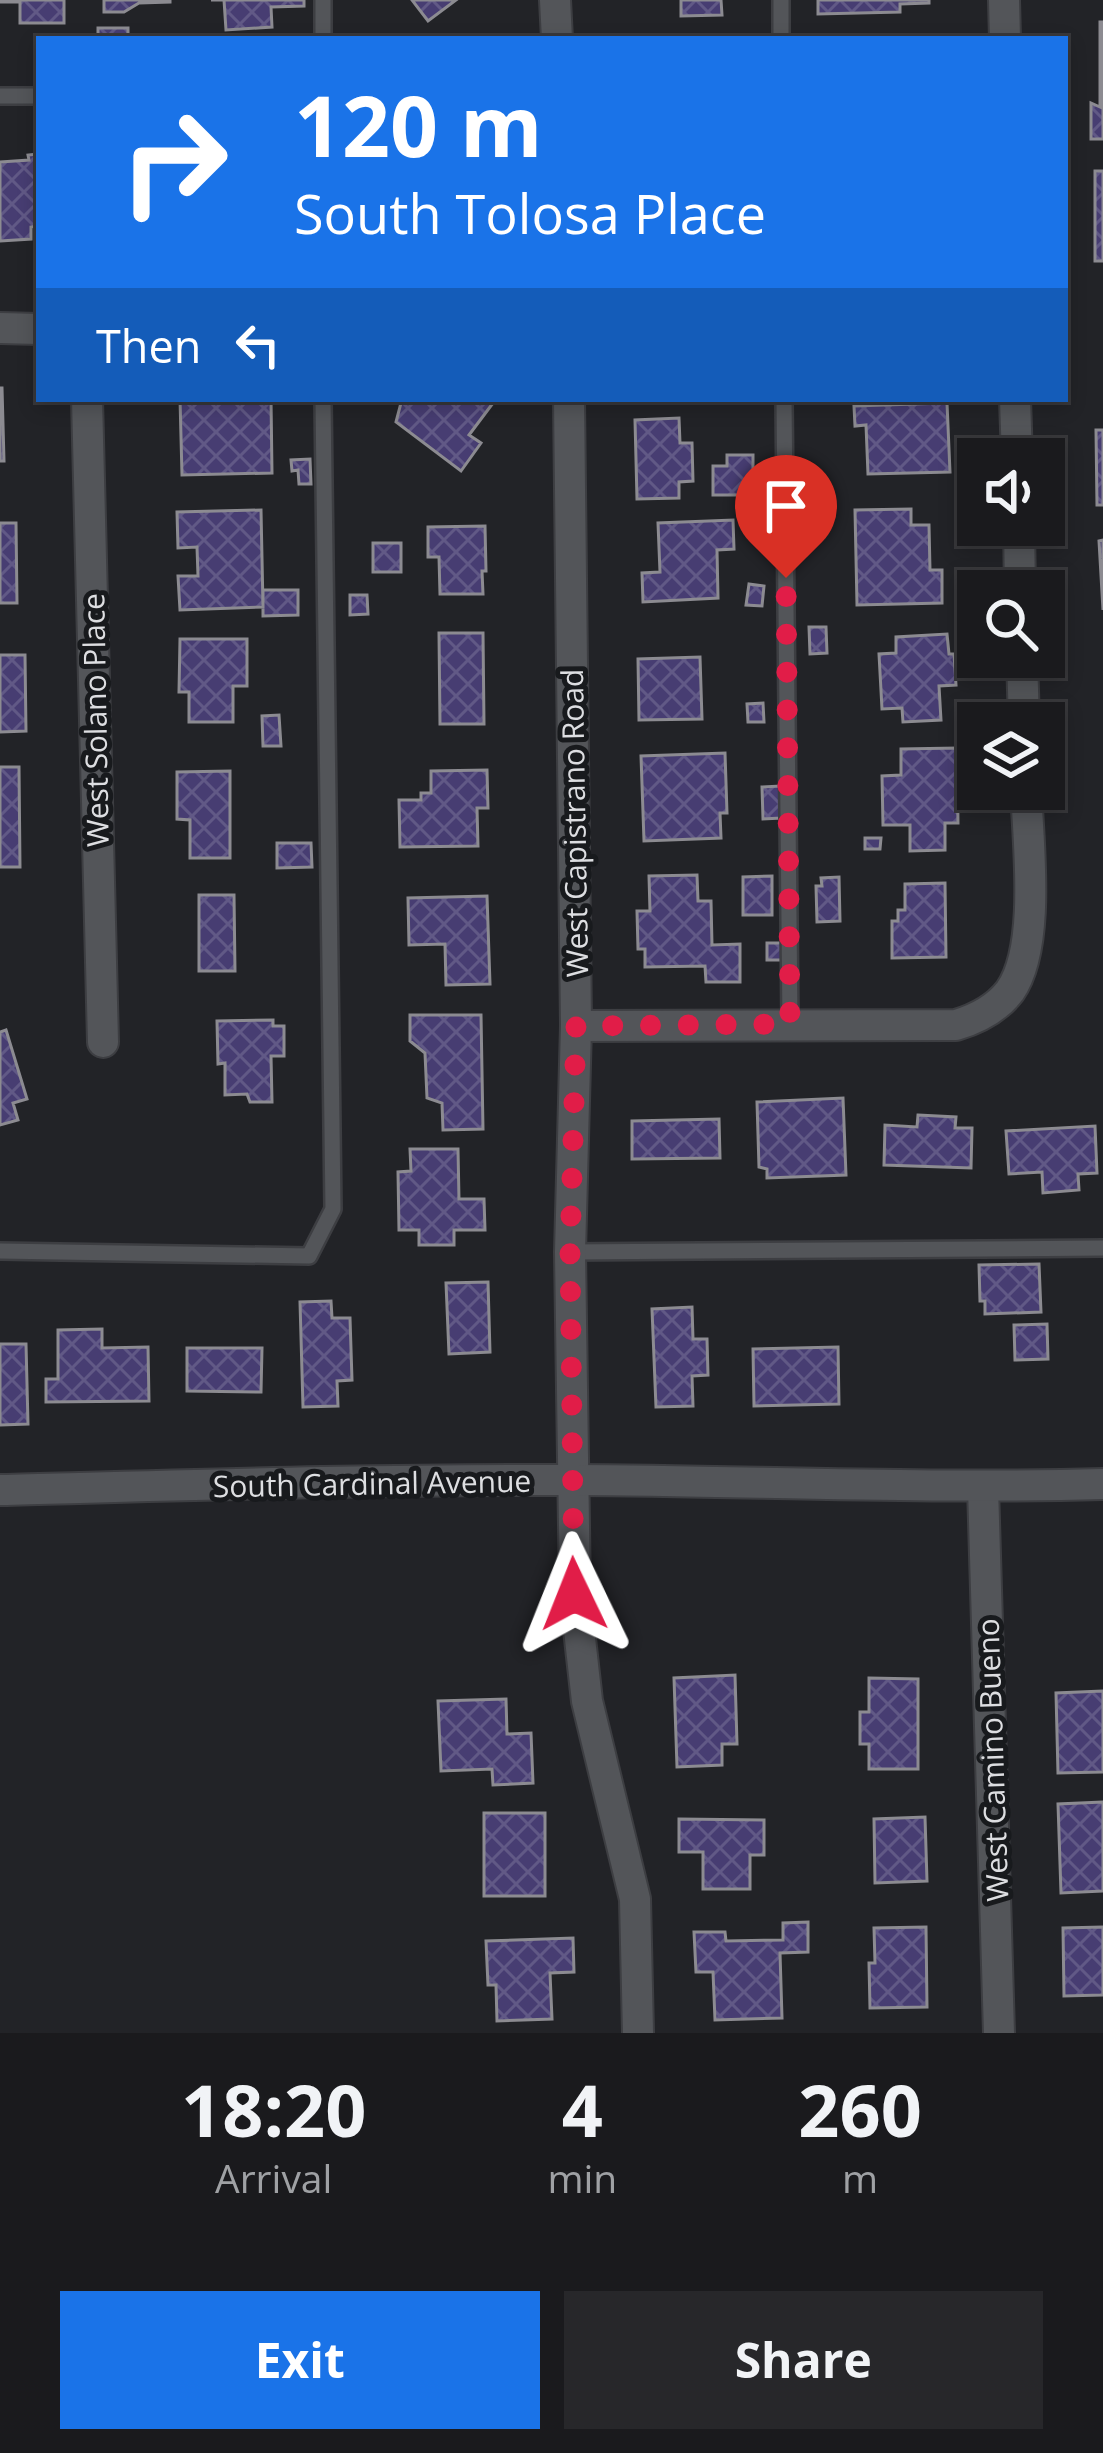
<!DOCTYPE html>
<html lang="en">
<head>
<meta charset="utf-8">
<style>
	:root { --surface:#1a1a1d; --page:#27272a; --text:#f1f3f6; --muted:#9fa1a4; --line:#38383b; --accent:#1a73e8 }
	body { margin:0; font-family:"Open Sans",sans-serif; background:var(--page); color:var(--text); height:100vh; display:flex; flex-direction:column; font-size:45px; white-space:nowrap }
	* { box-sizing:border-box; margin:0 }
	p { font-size:39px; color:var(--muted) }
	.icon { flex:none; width:66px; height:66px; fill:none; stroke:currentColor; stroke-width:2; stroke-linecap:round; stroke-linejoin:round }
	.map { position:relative; height:2033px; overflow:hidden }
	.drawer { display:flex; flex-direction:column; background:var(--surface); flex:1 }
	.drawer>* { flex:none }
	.guide { position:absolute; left:36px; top:36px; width:1032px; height:366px; border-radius:0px; box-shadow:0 6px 18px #0003,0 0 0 3px var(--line); background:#1a73e8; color:#fff; overflow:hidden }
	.fabs { position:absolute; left:957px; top:438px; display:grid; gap:24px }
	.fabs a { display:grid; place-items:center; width:108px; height:108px; border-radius:0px; background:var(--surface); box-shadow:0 6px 18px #0003,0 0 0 3px var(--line); font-size:60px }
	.pin { position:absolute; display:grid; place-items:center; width:102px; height:102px; color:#fff; margin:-123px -51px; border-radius:50% 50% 50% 0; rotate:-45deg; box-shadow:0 0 12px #0007 }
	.pin .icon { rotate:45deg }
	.me { position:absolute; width:132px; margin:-66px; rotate:358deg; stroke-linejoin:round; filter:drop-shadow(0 0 9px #0008) }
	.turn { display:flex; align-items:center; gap:42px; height:252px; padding:0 60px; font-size:54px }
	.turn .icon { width:156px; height:156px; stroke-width:2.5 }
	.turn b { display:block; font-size:84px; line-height:102px }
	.then { display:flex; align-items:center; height:114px; padding:0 60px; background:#0003; gap:24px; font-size:45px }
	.eta { display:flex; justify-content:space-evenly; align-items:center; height:204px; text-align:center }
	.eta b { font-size:72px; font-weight:700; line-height:84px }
	.primary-button { display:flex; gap:24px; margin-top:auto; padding:24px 60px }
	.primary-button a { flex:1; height:138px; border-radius:0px; background:var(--accent); color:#fff; font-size:48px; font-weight:700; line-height:138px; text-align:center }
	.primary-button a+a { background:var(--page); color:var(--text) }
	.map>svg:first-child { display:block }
</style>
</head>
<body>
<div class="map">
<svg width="1103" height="2033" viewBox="0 0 1103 2033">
	<defs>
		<pattern id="building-cross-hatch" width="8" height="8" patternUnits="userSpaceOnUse" patternTransform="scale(3)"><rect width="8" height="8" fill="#473d72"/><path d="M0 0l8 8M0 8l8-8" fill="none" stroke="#615986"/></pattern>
	</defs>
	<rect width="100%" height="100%" fill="#222327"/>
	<path fill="url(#building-cross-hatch)" stroke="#8c8b91" stroke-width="3" d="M0,0H64V23H20V2H0Z
		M104,0H170V2L139,3L124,12H104Z
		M211,0H304V6L271,7L272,27L226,30L224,0Z
		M412,0H456L428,21Z
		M681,0H721L722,15L681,16Z
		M818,0H929V3L900,4V12L818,14Z
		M1100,22H1103V139H1091V103L1100,107Z
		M98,28H128V39H98Z
		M928,37V39H837V38Z
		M39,154V226L31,227V239L0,241V162L29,160L28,155Z
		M1095,171H1103V261H1095Z
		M0,388H2L4,461H0Z
		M180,399H271L272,473L182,475Z
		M402,399H487L493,403L469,435L481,443L461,471L396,422Z
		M947,403L950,472L868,474L866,425L855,426L854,406Z
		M679,418L680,443H692L693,481L679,482V498L637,499L635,420Z
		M1096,430H1103V505H1097Z
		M727,455H753V495H713V466H727Z
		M310,459L311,484H299L298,470L292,471L291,460Z
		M911,509V525H929L930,570H942V603L857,605L855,510Z
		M261,510L263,607L180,610L178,576H198L197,547L178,548L177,512Z
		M733,520L734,549L717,550L718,598L643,602L642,573L660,572L658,523Z
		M0,523H16L17,603H0Z
		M485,526L486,571H482L483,594H440L439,557H428V527Z
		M1103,540V610L1099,541Z
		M373,543H401V572H373Z
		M749,584L764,586L762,606L746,605Z
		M263,590H298V615L263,616Z
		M350,595H367L368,614L350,615Z
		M809,627H826L827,653L810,654Z
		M439,633H483L484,724H440Z
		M947,634L949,654H954L956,685L939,686L941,720L903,722L902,708L882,709L879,654L896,653V637Z
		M180,639H247V686H233V722H189V692H179Z
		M0,655H25L26,731L0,732Z
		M700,657L702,719L639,720L638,659Z
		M763,703L764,722H748L747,704Z
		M279,715L281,746H263L262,716Z
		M957,748L958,823H945V850L910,851V825H883L882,776L901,775V749Z
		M725,753L727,813H720L721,838L644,841L641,756Z
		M0,767H19L20,867H0Z
		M487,770L488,808H477L478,846L400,847L399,800H421V793H431V771Z
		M230,771V858H190V820L177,819V772Z
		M780,786L781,818L763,819L762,787Z
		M865,838H881L880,849H865Z
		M277,843H311L312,867L277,868Z
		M697,875L698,901H711L712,945L740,944V982H706L705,966L645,967V949H638L637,911H650L649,876Z
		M772,876V915H743V877Z
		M839,877L840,921L817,922L816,886H822L821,878Z
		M945,883L946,957L892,958V921H898V910H905V884Z
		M199,895H234L235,971H199Z
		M487,896L490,984L446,985L445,944L409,945L408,898Z
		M767,943H782V960H767Z
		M410,1015H481L483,1129L443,1130L442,1103L427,1098L425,1053L410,1041Z
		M273,1020V1026H284V1056H271L272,1102H250L247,1094L225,1095V1063L218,1064L217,1021Z
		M6,1030L27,1099L13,1103L18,1120L0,1125V1032Z
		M843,1098L846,1175L767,1178V1169L759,1167L757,1102Z
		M918,1115L956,1117L955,1128H972L971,1168L884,1165L885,1125L917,1127Z
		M719,1119L720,1158L632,1159V1121Z
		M1095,1126L1097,1173L1078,1174L1079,1190L1043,1193L1042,1172L1009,1174L1006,1131Z
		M410,1149H458L459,1199H484L485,1230H454V1245H419V1230H399L398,1172L411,1171Z
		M1039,1264L1041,1312L985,1314V1301H980L979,1265Z
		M488,1282L490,1352L449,1354L446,1283Z
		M331,1301L332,1318H350L352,1380L337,1381L338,1406L303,1407L300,1302Z
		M692,1307L693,1339H707L708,1375L692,1376L693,1406L656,1407L652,1309Z
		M1047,1324L1048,1359L1015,1360L1014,1325Z
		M102,1329V1348L148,1347L149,1401L46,1402V1379H58V1330Z
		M0,1344H26L28,1424L0,1425Z
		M838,1347L839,1404L754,1406L753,1349Z
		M187,1348H262L261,1392L187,1391Z
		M735,1675L737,1744H722V1765L677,1767L674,1678Z
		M869,1678L918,1679V1769H869V1744H860V1712H869Z
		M1103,1691V1772L1058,1773L1056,1693Z
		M506,1699L507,1734L531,1733L533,1783L493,1785L492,1769L441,1771L438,1701Z
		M1103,1802V1891L1061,1893L1058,1804Z
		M484,1813H545V1896H484Z
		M925,1817L927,1881L875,1883L874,1819Z
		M679,1819L764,1820V1855H750V1889H703V1852H679Z
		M808,1922V1952L780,1953L782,2018L715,2020L713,1972H696L694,1932H725L726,1941L783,1940V1923Z
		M926,1927L927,2007L870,2008L869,1963H875L874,1928Z
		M1103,1927V1995L1064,1996L1063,1928Z
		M573,1938L574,1972L550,1973L552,2019L497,2021L496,1985H488L486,1941Z"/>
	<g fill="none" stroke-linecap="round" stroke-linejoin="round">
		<g stroke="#3d3e42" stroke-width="20">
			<path id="lane" d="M781,0V39
				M323,39V0
				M0,96H39
				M784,399L790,1024
				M0,1251L309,1256L333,1209L323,399
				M570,1252L1103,1248"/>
		</g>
		<g stroke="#3d3e42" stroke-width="34">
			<path id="street" d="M555,0L557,39
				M1004,0L1005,39
				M0,328L39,329
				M87,399L103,1042
				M569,399L576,1026L570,1252L575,1594L587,1701L635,1899L638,2033
				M1015,399L1017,459
				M1019,525L1020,591
				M1022,657L1024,723
				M576,1026L956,1025C976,1019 997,1008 1010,991C1041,947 1028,842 1026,789
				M983,1487L999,2033"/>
		</g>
		<g stroke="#3d3e42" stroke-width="34">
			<path id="secondary" d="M0,1490C191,1485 383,1479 574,1480C751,1481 927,1489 1103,1484"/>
		</g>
		<use href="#lane" stroke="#535559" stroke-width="15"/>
		<use href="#street" stroke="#535559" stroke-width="30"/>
		<use href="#secondary" stroke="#535559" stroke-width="30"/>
	</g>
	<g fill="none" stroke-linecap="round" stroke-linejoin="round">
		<path stroke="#e11d48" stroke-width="21" stroke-dasharray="0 37.8" d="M574,1594L570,1252L576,1026L790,1024L786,578"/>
	</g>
	<g text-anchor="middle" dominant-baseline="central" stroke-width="10" stroke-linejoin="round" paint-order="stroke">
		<g font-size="30" fill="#dddee1" stroke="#181a1d">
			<text transform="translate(95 720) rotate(-91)">West Solano Place</text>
			<text transform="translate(574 823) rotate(-91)">West Capistrano Road</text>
			<text transform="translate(372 1483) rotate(-1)">South Cardinal Avenue</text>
			<text transform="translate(992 1760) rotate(-92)">West Camino Bueno</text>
		</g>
	</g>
</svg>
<div class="fabs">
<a><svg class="icon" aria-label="sound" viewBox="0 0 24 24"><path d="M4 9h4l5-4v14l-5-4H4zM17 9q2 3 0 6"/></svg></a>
<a><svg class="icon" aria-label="search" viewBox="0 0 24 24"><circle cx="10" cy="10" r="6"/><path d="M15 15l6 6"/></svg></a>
<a><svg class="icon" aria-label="layers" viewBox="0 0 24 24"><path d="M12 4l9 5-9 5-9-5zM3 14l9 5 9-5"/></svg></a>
</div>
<div class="pin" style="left:786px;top:578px;background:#d93025"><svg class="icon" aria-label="arrive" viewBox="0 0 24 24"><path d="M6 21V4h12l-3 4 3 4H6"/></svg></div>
<svg class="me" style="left:574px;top:1594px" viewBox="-20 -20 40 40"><path d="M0-17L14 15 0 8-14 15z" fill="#e11d48" stroke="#fff" stroke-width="4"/></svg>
<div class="guide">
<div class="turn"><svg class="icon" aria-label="right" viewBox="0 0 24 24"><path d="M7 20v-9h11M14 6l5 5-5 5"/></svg><div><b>120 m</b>South Tolosa Place</div></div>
<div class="then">Then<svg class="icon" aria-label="left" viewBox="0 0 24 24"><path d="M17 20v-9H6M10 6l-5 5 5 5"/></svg></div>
</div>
</div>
<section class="drawer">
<div class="eta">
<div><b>18:20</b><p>Arrival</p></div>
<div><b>4</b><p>min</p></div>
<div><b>260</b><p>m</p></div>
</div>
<div class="primary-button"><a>Exit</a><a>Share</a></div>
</section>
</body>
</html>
